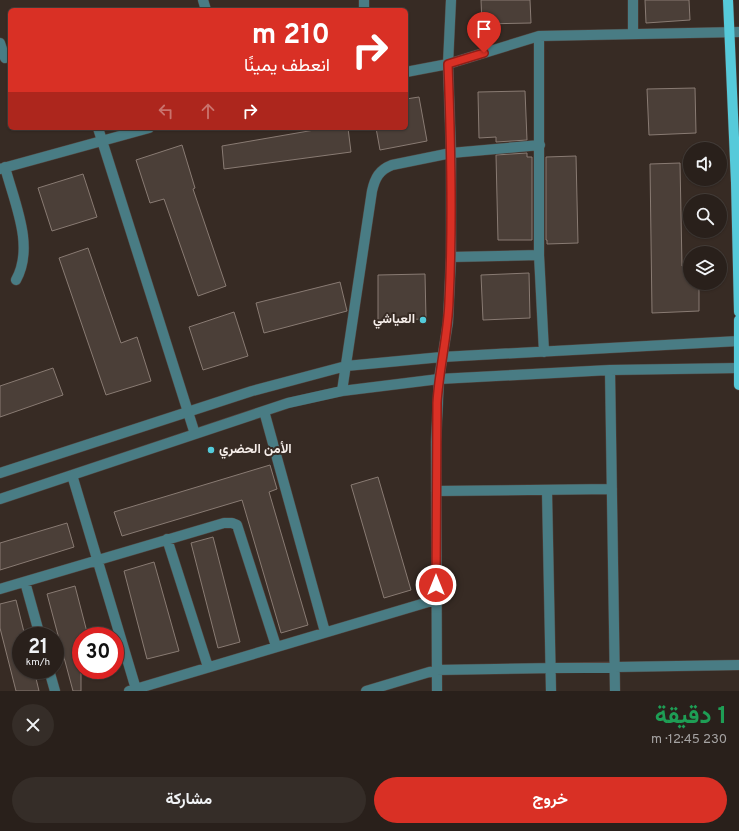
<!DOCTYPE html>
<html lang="ar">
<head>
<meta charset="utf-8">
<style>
	:root { --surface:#29201b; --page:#352d28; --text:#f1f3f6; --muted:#a5a3a3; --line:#453e3a; --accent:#d93025 }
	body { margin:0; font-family:Overpass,Vazirmatn,sans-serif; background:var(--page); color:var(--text); direction:rtl; height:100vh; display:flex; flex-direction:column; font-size:15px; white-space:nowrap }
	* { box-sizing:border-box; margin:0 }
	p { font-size:13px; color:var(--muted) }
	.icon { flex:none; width:22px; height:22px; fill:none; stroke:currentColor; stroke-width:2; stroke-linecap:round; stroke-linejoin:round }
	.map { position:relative; height:691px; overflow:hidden; direction:ltr }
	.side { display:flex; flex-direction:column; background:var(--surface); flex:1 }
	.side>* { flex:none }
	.banner { position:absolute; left:8px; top:8px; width:400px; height:122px; border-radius:6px; box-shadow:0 1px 3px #0004,0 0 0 1px var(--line); direction:rtl; background:#d93025; color:#fff; overflow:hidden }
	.buttons { position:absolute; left:683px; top:142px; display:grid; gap:8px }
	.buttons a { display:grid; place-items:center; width:44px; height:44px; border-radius:50%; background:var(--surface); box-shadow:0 1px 3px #0004,0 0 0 1px var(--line); font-size:20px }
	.speed { position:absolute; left:12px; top:627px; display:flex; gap:8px; font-size:20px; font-weight:700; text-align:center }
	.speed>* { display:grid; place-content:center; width:52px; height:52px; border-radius:50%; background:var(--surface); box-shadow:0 1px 3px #0004,0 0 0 1px var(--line); line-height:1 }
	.speed small { font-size:10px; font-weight:400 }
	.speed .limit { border:6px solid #d22; background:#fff; color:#111 }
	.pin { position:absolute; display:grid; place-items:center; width:34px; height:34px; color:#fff; margin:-41px -17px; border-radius:50% 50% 50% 0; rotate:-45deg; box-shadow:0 0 4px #0007 }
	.pin .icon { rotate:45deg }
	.me { position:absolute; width:44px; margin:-22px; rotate:0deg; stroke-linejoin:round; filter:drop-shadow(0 0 3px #0008) }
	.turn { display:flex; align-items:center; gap:14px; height:84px; padding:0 12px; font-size:18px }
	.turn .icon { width:52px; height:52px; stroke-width:2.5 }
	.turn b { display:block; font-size:28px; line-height:34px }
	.lanes { display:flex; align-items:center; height:38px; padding:0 12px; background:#0003; justify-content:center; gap:20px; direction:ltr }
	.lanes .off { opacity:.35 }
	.round { display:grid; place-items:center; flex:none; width:42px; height:42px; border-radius:21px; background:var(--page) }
	.summary { display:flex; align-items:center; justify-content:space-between; height:68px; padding:0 12px }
	h1 { font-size:24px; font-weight:700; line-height:30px; color:#1e9e55 }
	.cta { display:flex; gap:8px; margin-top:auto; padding:8px 12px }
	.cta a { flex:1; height:46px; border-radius:24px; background:var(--accent); color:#fff; font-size:16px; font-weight:700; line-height:46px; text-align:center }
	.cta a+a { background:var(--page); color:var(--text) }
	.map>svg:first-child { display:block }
</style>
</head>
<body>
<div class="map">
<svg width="739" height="691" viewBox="0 0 739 691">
	<rect width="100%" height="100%" fill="#372b24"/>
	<path fill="#4b3f38" stroke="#897b73" d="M481,0H530L531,23L482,24Z
		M645,0H689L690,20L646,23Z
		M695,88L696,133L649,135L647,89Z
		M525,91L527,140L496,142V137L479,138L478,92Z
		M419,97L427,141L380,150L376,128H406V99Z
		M326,128H348L351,152L224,169L222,146Z
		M182,145L195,188L193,189L226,286L198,296L164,199L150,203L136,160Z
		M527,153V157H532V240H498L496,155Z
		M576,156L578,243L547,244V240H546V157Z
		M680,163L682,266H690V283H699V311L652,313L650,164Z
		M83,174L97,217L52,231L38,188Z
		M88,248L121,343L137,337L151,381L106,395L59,258Z
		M529,273L530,318L483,320L481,275Z
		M425,274L426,319L378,320V275Z
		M340,282L347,311L264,333L256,303Z
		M234,312L248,356L203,370L189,327Z
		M53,368L63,395L0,417V386Z
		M270,465L277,489L269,492L308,625L281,633L242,500L122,536L114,512Z
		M378,477L411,590L384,598L351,485Z
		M67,523L74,547L0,570V543Z
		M213,537L240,642L218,648L191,543Z
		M154,562L179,651L147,659L124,571Z
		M75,586L88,636H81V691H73L47,594Z
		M16,600L25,636H21V670H34L39,691H16L0,628V604Z"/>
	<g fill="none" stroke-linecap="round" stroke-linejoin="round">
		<g stroke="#524640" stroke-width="11">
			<path id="minor" d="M203,0L206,10
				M364,10V0
				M633,33V0
				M539,36V255L544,352
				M0,43L5,58
				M406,72L448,64L539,36L739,32
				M98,128L195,434
				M5,167C14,202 35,246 16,280
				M0,169L149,128
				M451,257L539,255
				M610,370L615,691
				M342,391L372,191C375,178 379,170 392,165L451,153L540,145
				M264,411L325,632
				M0,473L252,391L346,366L442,357L739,341
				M72,475L136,689
				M436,491L612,489
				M547,491L551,691
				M0,499L288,403L342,391L439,379L610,370L739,368
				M167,539L208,667
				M25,582L40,636
				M0,589L224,523H232L237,525L276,646
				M49,670L55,691
				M129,691L435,600
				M366,691L436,670L739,665
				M437,691L436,442L439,379L448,322L451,257V153L448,64L451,0"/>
		</g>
		<g stroke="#524640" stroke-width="11">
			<path id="major" d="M728,0L736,183L739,312
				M739,320V385"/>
		</g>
		<use href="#minor" stroke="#497c84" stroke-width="10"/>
		<use href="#major" stroke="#56cada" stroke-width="10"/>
	</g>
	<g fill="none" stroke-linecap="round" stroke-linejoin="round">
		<g stroke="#8d1f18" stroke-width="10">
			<path id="route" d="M436,585L437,403C439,369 448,335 449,301C453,222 451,143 448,64L484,53"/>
		</g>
		<use href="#route" stroke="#d93025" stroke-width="7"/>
	</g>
	<g fill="#53cbdb" stroke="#372b24" stroke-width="1.5">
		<circle cx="423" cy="320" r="4"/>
		<circle cx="211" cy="450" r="4"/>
	</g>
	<g text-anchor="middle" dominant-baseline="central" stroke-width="4" stroke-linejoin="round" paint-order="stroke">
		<g font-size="13" font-weight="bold" fill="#f6eeea" stroke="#372b24" text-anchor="end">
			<text x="415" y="320">العياشي</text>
			<text x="219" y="450" text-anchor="start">الأمن الحضري</text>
		</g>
	</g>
</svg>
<div class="buttons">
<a><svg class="icon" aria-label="sound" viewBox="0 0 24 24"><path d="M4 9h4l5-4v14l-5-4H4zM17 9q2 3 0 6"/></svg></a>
<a><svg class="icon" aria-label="search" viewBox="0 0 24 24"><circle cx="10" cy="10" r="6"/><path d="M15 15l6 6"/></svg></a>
<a><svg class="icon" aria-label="layers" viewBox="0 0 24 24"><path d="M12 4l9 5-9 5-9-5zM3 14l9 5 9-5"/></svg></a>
</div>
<div class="speed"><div>21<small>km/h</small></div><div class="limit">30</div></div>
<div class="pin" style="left:484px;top:53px;background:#d93025"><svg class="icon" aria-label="arrive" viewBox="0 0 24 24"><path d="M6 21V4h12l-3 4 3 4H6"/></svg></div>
<svg class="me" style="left:436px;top:585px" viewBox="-20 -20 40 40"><circle r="17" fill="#d93025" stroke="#fff" stroke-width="3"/><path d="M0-11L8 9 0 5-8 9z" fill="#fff"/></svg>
<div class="banner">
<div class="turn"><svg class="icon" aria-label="right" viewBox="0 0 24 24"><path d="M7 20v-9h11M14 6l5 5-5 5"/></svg><div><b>210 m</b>انعطف يمينًا</div></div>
<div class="lanes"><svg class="icon off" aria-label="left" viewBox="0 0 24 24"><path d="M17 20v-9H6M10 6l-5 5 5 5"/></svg><svg class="icon off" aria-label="ahead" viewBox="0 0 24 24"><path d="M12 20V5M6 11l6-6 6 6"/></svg><svg class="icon" aria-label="right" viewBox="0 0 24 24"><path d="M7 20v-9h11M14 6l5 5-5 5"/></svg></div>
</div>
</div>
<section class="side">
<div class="summary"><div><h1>1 دقيقة</h1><p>230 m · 12:45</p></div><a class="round"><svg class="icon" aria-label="close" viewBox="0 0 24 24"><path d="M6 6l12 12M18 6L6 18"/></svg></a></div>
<div class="cta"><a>خروج</a><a>مشاركة</a></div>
</section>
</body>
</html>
